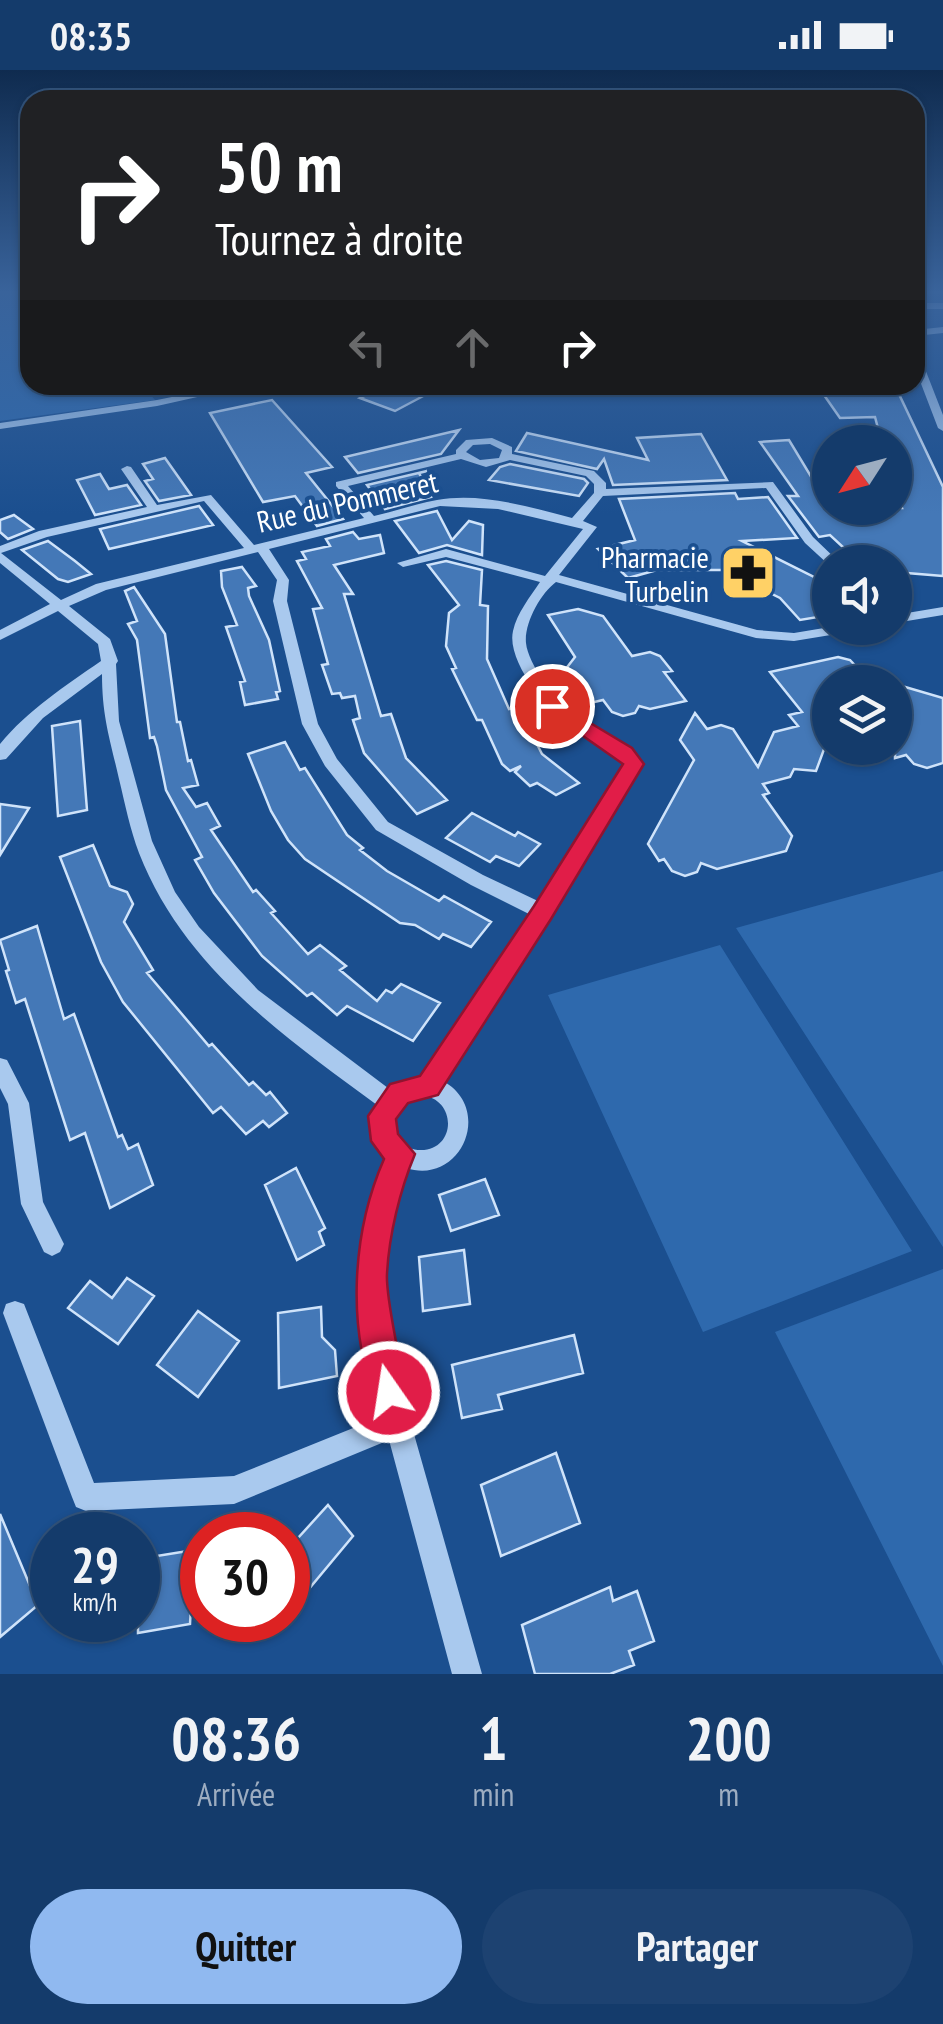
<!DOCTYPE html>
<html lang="fr">
<head>
<meta charset="utf-8">
<style>
	:root { --surface:#143b6b; --page:#1d4271; --text:#f1f3f6; --muted:#9dadc1; --line:#33557e; --accent:#90b9f0 }
	body { margin:0; font-family:"PT Sans Narrow",sans-serif; background:var(--page); color:var(--text); height:100vh; display:flex; flex-direction:column; font-size:38px; white-space:nowrap }
	* { box-sizing:border-box; margin:0 }
	p { font-size:32px; color:var(--muted) }
	.icon { flex:none; width:55px; height:55px; fill:none; stroke:currentColor; stroke-width:2; stroke-linecap:round; stroke-linejoin:round }
	.map { position:relative; height:1604px; overflow:hidden }
	.details { display:flex; flex-direction:column; background:var(--surface); flex:1 }
	.details>* { flex:none }
	.hud { position:absolute; left:20px; top:20px; width:905px; height:305px; border-radius:30px; box-shadow:0 2px 8px #0004,0 0 0 2px var(--line); background:#202124; color:#fff; overflow:hidden }
	.needle { width:65px; rotate:234deg }
	.buttons { position:absolute; left:812px; top:355px; display:grid; gap:20px }
	.buttons a { display:grid; place-items:center; width:100px; height:100px; border-radius:50%; background:var(--surface); box-shadow:0 2px 8px #0004,0 0 0 2px var(--line); font-size:50px }
	.speed { position:absolute; left:30px; top:1442px; display:flex; gap:20px; font-size:50px; font-weight:700; text-align:center }
	.speed>* { display:grid; place-content:center; width:130px; height:130px; border-radius:50%; background:var(--surface); box-shadow:0 2px 8px #0004,0 0 0 2px var(--line); line-height:1 }
	.speed small { font-size:25px; font-weight:400 }
	.speed .limit { border:15px solid #d22; background:#fff; color:#111 }
	.pin { position:absolute; display:grid; place-items:center; width:85px; height:85px; color:#fff; margin:-42px; border:5px solid #fff; border-radius:50%; box-shadow:0 2px 10px #0007 }
	.me { position:absolute; width:110px; margin:-55px; rotate:347deg; stroke-linejoin:round; filter:drop-shadow(0 0 8px #0008) }
	.turn { display:flex; align-items:center; gap:35px; height:210px; padding:0 30px; font-size:45px }
	.turn .icon { width:130px; height:130px; stroke-width:2.5 }
	.turn b { display:block; font-size:70px; line-height:85px }
	.lanes { display:flex; align-items:center; height:95px; padding:0 30px; background:#0003; justify-content:center; gap:50px; direction:ltr }
	.lanes .off { opacity:.35 }
	.eta { display:flex; justify-content:space-evenly; align-items:center; height:170px; text-align:center }
	.eta b { font-size:60px; font-weight:800; line-height:70px }
	.primary-button { display:flex; gap:20px; margin-top:auto; padding:20px 30px }
	.primary-button a { flex:1; height:115px; border-radius:60px; background:var(--accent); color:#111; font-size:40px; font-weight:800; line-height:115px; text-align:center }
	.primary-button a+a { background:var(--page); color:var(--text) }
	.status { display:flex; justify-content:space-between; align-items:center; height:70px; padding:0 50px; background:var(--surface); direction:ltr }
	.status svg { height:28px; fill:currentColor }
	.map>svg:first-child { display:block }
</style>
</head>
<body>
<div class="status"><b>08:35</b><svg viewBox="0 0 49 12"><path d="M0 12V9h3v3zM5 12V6h3v6zM10 12V3h3v9zM15 12V0h3v12zM26 1h20v11H26zM47 4h2v5h-2z"/></svg></div>
<div class="map">
<svg width="943" height="1604" viewBox="0 0 943 1604">
	<rect width="100%" height="100%" fill="#1b4f8f"/>
	<path fill="#2e69ad" d="M0,220H30V315H142L155,330L0,351Z
		M943,801V1177L736,858Z
		M720,875L912,1181L703,1262L548,925Z
		M943,1199V1596L775,1262Z"/>
	<path fill="#4478b7" stroke="#cfe3fa" stroke-width="2.5" d="M387,315H444L395,341L360,328Z
		M817,315H893L897,320L943,417V506L895,502V492H859L830,465L819,467L788,426H798L760,372L789,370L830,438H902L895,415V372L889,363L879,362L875,347L840,348Z
		M272,330L332,397L306,403L343,449L317,456L295,426L263,432L210,343Z
		M459,360L441,384L358,403L345,387Z
		M527,363L648,390L637,368L701,364L727,410L613,415L604,389L597,399L516,381Z
		M165,388L191,425L159,431L145,411L153,409L143,394Z
		M510,394L584,409L588,413L579,426L489,410L500,397Z
		M427,401L419,403L431,427L385,439L367,415Z
		M100,404L109,419L127,415L141,435L95,445L77,410Z
		M735,423L738,429L768,427L797,468L742,471L830,515V545L800,550L780,528L723,500H657L628,508L598,479L635,470L619,429Z
		M199,436L213,455L109,479L100,459Z
		M437,441L452,470L469,451L483,455L482,485L447,475L419,483L395,451Z
		M14,445L33,459L8,469L0,462V450Z
		M353,462L359,469L380,465L384,483L334,495L353,524H344L381,646L391,644L406,688L447,730L417,744L364,683L353,650L360,648L355,626L342,628L340,623L332,624L322,595L328,594L313,539L322,538L297,491L306,489L302,482L330,476L326,469Z
		M48,471L75,491L91,504L68,512L58,509L22,480Z
		M446,491L482,500L480,535L488,536L487,589L509,639L518,637L542,684L579,713L556,725L537,713L530,716L515,702L521,696L510,701L502,694L482,650H477L452,599L456,598L446,576L449,543L459,535L428,495Z
		M242,497L256,516L248,518L249,526L269,570L280,621L276,622L278,629L245,635L240,612L245,611L226,557L237,555L222,517L221,501Z
		M134,517L165,564L177,652H180L188,691L191,690L198,715L183,718L196,737L207,733L220,756L211,760L253,822L256,820L275,841L271,843L308,884L320,875L346,896L340,900L377,931L386,920L392,923L401,914L440,933L413,971L347,936L337,945L312,923L307,926L262,886L214,823L195,790L202,787L166,720L157,676L154,667L150,668L137,570L128,554L137,551L125,521Z
		M578,539L603,546L632,586L650,582L660,586L672,601L664,602L686,631L650,639L639,636L635,643L623,646L612,642L603,630L586,634L568,624L558,609L575,587L548,545Z
		M838,587L850,590L864,605L830,611V663L816,701L794,699L790,707L763,714L769,723L763,725L792,766L786,781L717,799L701,793L697,802L685,806L672,801L664,789L659,791L648,774L694,690L680,670L695,643L707,659L721,655L733,659L758,697L774,662L798,656L789,645L802,642L770,602Z
		M895,614L943,628V693L927,698L914,694L906,685L895,688Z
		M80,651L87,740L58,746L52,656Z
		M285,672L300,700L305,698L347,765L363,778L360,780L387,801L439,831L444,826L491,852L471,877L443,864L439,869L415,855L400,853L305,789L288,770L271,741L248,684Z
		M0,734L29,738L0,785Z
		M472,743L515,766L518,762L540,774L519,796L496,786L490,792L446,768Z
		M93,775L110,816L127,822L133,834L124,852L153,900L147,903L209,976L212,974L249,1015L253,1012L266,1025L270,1022L287,1043L269,1057L263,1051L246,1064L221,1037L213,1043L123,932L101,892L60,787Z
		M37,856L64,949L74,944L118,1067L122,1065L128,1079L138,1074L153,1115L110,1138L85,1063L70,1070L25,929L16,933L6,901L9,900L0,870Z
		M296,1098L325,1158L319,1162L324,1175L297,1190L265,1115Z
		M485,1109L499,1145L451,1161L439,1125Z
		M464,1180L470,1234L423,1241L419,1187Z
		M127,1208L154,1226L118,1274L68,1238L90,1211L112,1228Z
		M321,1237L322,1267L335,1280L337,1306L279,1318L278,1243Z
		M198,1241L239,1271L198,1327L157,1295Z
		M574,1265L583,1303L498,1325L502,1339L462,1348L452,1295Z
		M556,1383L580,1453L501,1486L481,1415Z
		M328,1435L353,1466L288,1544V1479Z
		M0,1444L38,1535L0,1567Z
		M194,1480L190,1554L138,1563V1489Z
		M610,1517L613,1531L637,1521L654,1571L629,1581L634,1595L610,1604H535L522,1555Z"/>
	<g fill="none" stroke-linecap="round" stroke-linejoin="round">
		<path fill="#a9c9ee" fill-rule="evenodd" d="M915,233H943V239H915Z
			M943,257V263L915,266V260Z
			M915,283L920,286L943,345V361L938,358L915,298Z
			M231,315H251L157,336L0,359V353L157,330Z
			M492,368L512,377V384L594,401L606,413V419L773,412L813,467L839,492L829,495L805,473L766,418L603,426L583,451L597,457L559,505L757,560L794,563L830,557L856,558L849,562L794,571L756,568L556,512C541,523 524,553 526,573C528,594 556,632 572,644C594,662 625,671 642,694L549,847L443,1011C494,1039 461,1116 406,1098L400,1111L383,1205L393,1290L482,1604H452L389,1370L234,1434L86,1441L76,1437L72,1427L3,1243L6,1234L15,1231L24,1234L94,1413L234,1406L383,1346L367,1290L359,1205L378,1111L388,1088C374,1072 369,1055 377,1035C283,966 183,896 139,783C130,759 125,734 119,709C110,669 102,647 102,604L43,648L6,689L0,690V674C28,640 65,616 101,591L98,574L58,541L0,570V560L50,534L0,493V476L39,461L147,437L121,399L127,396L131,397L157,435L211,425L254,475L364,448L336,416V412L456,384V380L466,370ZM490,374L502,380L499,388L480,390L466,382L473,375ZM461,389L486,397L510,390L586,406L594,414V423L572,448C530,437 481,422 437,430C416,434 395,441 374,446L348,416ZM204,431L244,478L96,514L61,530L1,483L47,467ZM440,436L498,439L583,459L545,506L446,479L397,493L403,497L446,487L540,512C530,527 517,543 513,561C506,591 549,643 572,660C590,672 610,680 626,695L540,832L483,805L388,752L337,689L318,654L287,531L289,510L269,479ZM258,482L277,510L273,531L302,654L325,696L376,760L471,815L531,845L423,1006L407,1009L388,1018L258,920L199,857L175,822L152,771L119,651L116,594L118,591L110,569L69,536L106,520ZM421,1025C458,1029 456,1080 421,1080C386,1080 384,1029 421,1025Z
			M943,537V545L895,553V545Z
			M0,988L7,990L29,1033L43,1132L64,1174L60,1182L52,1186L44,1182L21,1134L8,1034L0,1018Z"/>
	</g>
	<linearGradient id="sky" x2="0" y2="1"><stop stop-color="#0f2b4f"/><stop offset="0.5" stop-color="#39639b"/><stop offset="1" stop-color="#39639b" stop-opacity="0"/></linearGradient>
	<rect width="943" height="444" fill="url(#sky)"/>
	<path fill="#e11d48" stroke="#92132f" stroke-width="2.5" d="M552,630L632,678L644,694L551,849L438,1025L408,1033L396,1049L398,1064L415,1084C400,1120 389,1165 387,1204C385,1235 409,1314 401,1333L389,1338L377,1333C346,1258 352,1162 384,1089L371,1071L368,1046L390,1014L420,1006L534,836L623,694L546,640L543,636Z"/>
	<defs>
		<g id="pharmacy-square" transform="scale(2.875)"><rect x="-9" y="-9" width="18" height="18" rx="4" fill="#ffd166" stroke="#1b4f8f"/><path d="M-2-6h4v4h4v4h-4v4h-4v-4h-4v-4h4Z" fill="#111"/></g>
	</defs>
	<g fill-rule="evenodd">
		<use href="#pharmacy-square" x="748" y="503"/>
	</g>
	<g text-anchor="middle" dominant-baseline="central" stroke-width="8" stroke-linejoin="round" paint-order="stroke">
		<g font-size="30" fill="#fff" stroke="#1b4f8f">
			<text transform="translate(347 431) rotate(-13)">Rue du Pommeret</text>
		</g>
		<g font-size="30" fill="#fff" stroke="#1b4f8f" text-anchor="end">
			<text x="709" y="486">Pharmacie<tspan x="709" dy="34">Turbelin</tspan></text>
		</g>
	</g>
</svg>
<div class="buttons">
<a><svg class="needle" viewBox="-14 -14 28 28"><path d="M0-13l5 13h-10z" fill="#e53935"/><path d="M0 13l5-13h-10z" fill="#9dadc1"/></svg></a>
<a><svg class="icon" aria-label="sound" viewBox="0 0 24 24"><path d="M4 9h4l5-4v14l-5-4H4zM17 9q2 3 0 6"/></svg></a>
<a><svg class="icon" aria-label="layers" viewBox="0 0 24 24"><path d="M12 4l9 5-9 5-9-5zM3 14l9 5 9-5"/></svg></a>
</div>
<div class="speed"><div>29<small>km/h</small></div><div class="limit">30</div></div>
<div class="pin" style="left:552px;top:636px;background:#d93025"><svg class="icon" aria-label="arrive" viewBox="0 0 24 24"><path d="M6 21V4h12l-3 4 3 4H6"/></svg></div>
<svg class="me" style="left:389px;top:1322px" viewBox="-20 -20 40 40"><circle r="17" fill="#e11d48" stroke="#fff" stroke-width="3"/><path d="M0-11L8 9 0 5-8 9z" fill="#fff"/></svg>
<div class="hud">
<div class="turn"><svg class="icon" aria-label="right" viewBox="0 0 24 24"><path d="M7 20v-9h11M14 6l5 5-5 5"/></svg><div><b>50 m</b>Tournez à droite</div></div>
<div class="lanes"><svg class="icon off" aria-label="left" viewBox="0 0 24 24"><path d="M17 20v-9H6M10 6l-5 5 5 5"/></svg><svg class="icon off" aria-label="ahead" viewBox="0 0 24 24"><path d="M12 20V5M6 11l6-6 6 6"/></svg><svg class="icon" aria-label="right" viewBox="0 0 24 24"><path d="M7 20v-9h11M14 6l5 5-5 5"/></svg></div>
</div>
</div>
<section class="details">
<div class="eta">
<div><b>08:36</b><p>Arrivée</p></div>
<div><b>1</b><p>min</p></div>
<div><b>200</b><p>m</p></div>
</div>
<div class="primary-button"><a>Quitter</a><a>Partager</a></div>
</section>
</body>
</html>
